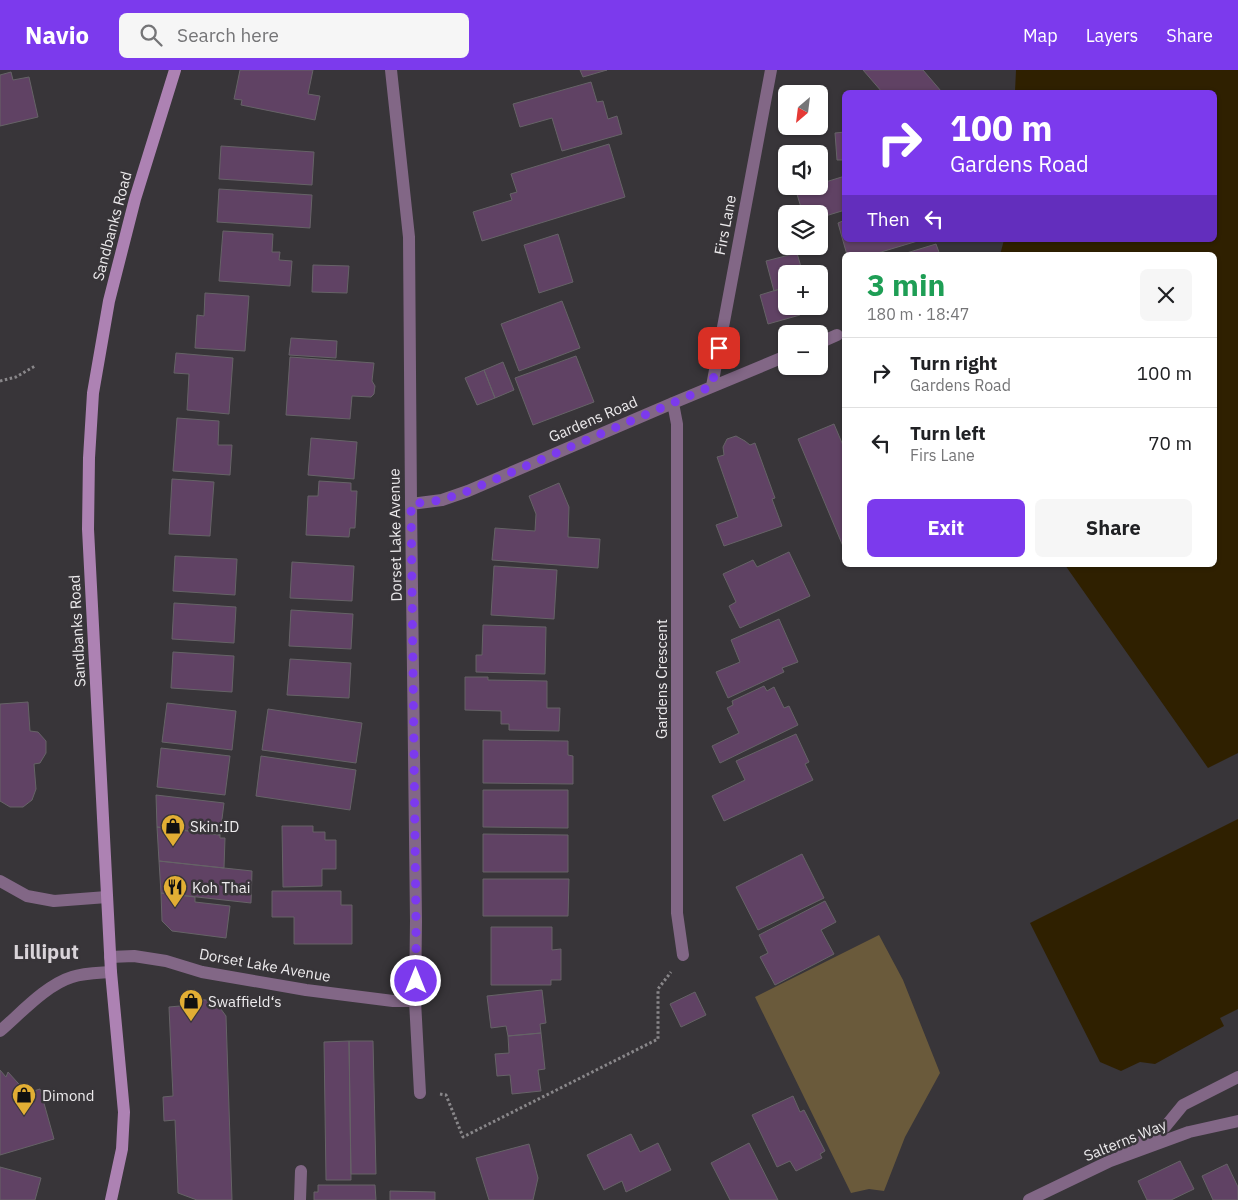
<!DOCTYPE html>
<html lang="en">
<head>
<meta charset="utf-8">
<style>
	:root { --surface:#fff; --page:#f6f6f6; --text:#202124; --muted:#757577; --line:#e0e0e0; --accent:#7c3aed }
	body { margin:0; font-family:"IBM Plex Sans",sans-serif; background:var(--page); color:var(--text); height:100vh; display:flex; flex-direction:column; font-size:19px; white-space:nowrap }
	* { box-sizing:border-box; margin:0 }
	p { font-size:16px; color:var(--muted) }
	.icon { flex:none; width:28px; height:28px; fill:none; stroke:currentColor; stroke-width:2; stroke-linecap:round; stroke-linejoin:round }
	.map { position:relative; flex:1; overflow:hidden }
	.side { position:absolute; left:842px; top:182px; width:375px; height:315px; display:flex; flex-direction:column; background:var(--surface); border-radius:8px; box-shadow:0 1px 4px #0004 }
	.side>* { flex:none }
	.banner { position:absolute; left:842px; top:20px; width:375px; height:152px; border-radius:8px; box-shadow:0 1px 4px #0004; background:#7c3aed; color:#fff; overflow:hidden }
	.needle { width:32px; rotate:208deg }
	.fabs { position:absolute; left:778px; top:15px; display:grid; gap:10px }
	.fabs a { display:grid; place-items:center; width:50px; height:50px; border-radius:8px; background:var(--surface); box-shadow:0 1px 4px #0004; font-size:25px }
	.pin { position:absolute; display:grid; place-items:center; width:42px; height:42px; color:#fff; margin:-21px; border-radius:10px; box-shadow:0 2px 8px #0006 }
	.me { position:absolute; width:55px; margin:-28px; rotate:0deg; stroke-linejoin:round; filter:drop-shadow(0 0 4px #0008) }
	.turn { display:flex; align-items:center; gap:18px; height:105px; padding:0 25px; font-size:22px }
	.turn .icon { width:65px; height:65px; stroke-width:2.5 }
	.turn b { display:block; font-size:35px; line-height:42px }
	.then { display:flex; align-items:center; height:48px; padding:0 25px; background:#0003; gap:10px; font-size:19px }
	.round { display:grid; place-items:center; flex:none; width:52px; height:52px; border-radius:8px; background:var(--page) }
	.head { display:flex; align-items:center; justify-content:space-between; height:85px; padding:0 25px }
	h1 { font-size:30px; font-weight:700; line-height:38px; color:#1e9e55 }
	.primary-button { display:flex; gap:10px; margin-top:auto; padding:10px 25px }
	.primary-button a { flex:1; height:58px; border-radius:8px; background:var(--accent); color:#fff; font-size:20px; font-weight:700; line-height:58px; text-align:center }
	.primary-button a+a { background:var(--page); color:var(--text) }
	ul { padding:0; list-style:none }
	li { display:flex; align-items:center; gap:15px; height:70px; padding:0 25px; border-top:1px solid var(--line) }
	li div { flex:1 }
	li b { display:block; font-size:19px }
	li em { font-style:normal }
	header { display:flex; align-items:center; gap:30px; box-sizing:border-box; height:70px; padding:0 25px; background:var(--accent); color:#fff }
	header strong { font-size:24px }
	nav { display:flex; gap:28px; margin-inline-start:auto; font-size:18px }
	.search { width:350px; height:45px; background:var(--page); display:flex; align-items:center; gap:12px; box-sizing:border-box; padding:0 18px; border-radius:8px; color:var(--muted); font-size:19px }
	.map>svg:first-child { display:block }
</style>
</head>
<body>
<header>
<strong>Navio</strong>
<div class="search"><svg class="icon" aria-label="search" viewBox="0 0 24 24"><circle cx="10" cy="10" r="6"/><path d="M15 15l6 6"/></svg>Search here</div>
<nav><a>Map</a><a>Layers</a><a>Share</a></nav>
</header>
<div class="map">
<svg width="1238" height="1130" viewBox="0 0 1238 1130">
	<rect width="100%" height="100%" fill="#383539"/>
	<path fill="#6a5a3b" d="M879,865L903,910L940,1003L905,1067L884,1121L869,1119L851,1123L755,927Z"/>
	<path fill="#2f2000" d="M1016,0H1238V683L1208,698L1065,495H1215V185H1000L1004,170H1215V22H1015Z
		M1238,749V939L1220,948L1224,956L1155,994L1140,992L1121,1001L1100,992L1030,853Z"/>
	<path fill="#604264" stroke="#666367" d="M240,0H313L308,24L320,26L315,50L241,35L242,30L234,29Z
		M580,0H607L583,7Z
		M863,0H923L941,21L939,22H882Z
		M11,2L13,10L29,7L38,47L0,56V5Z
		M591,12L597,32L603,31L608,49L617,46L622,64L562,81L552,48L520,57L513,34Z
		M845,62V90H837L835,63Z
		M609,74L625,127L482,171L473,142L512,130L510,124L517,122L511,104Z
		M221,76L314,82L312,115L219,109Z
		M845,106V140L819,148V144H803L796,121L812,116H819V114Z
		M219,119L312,125L310,158L217,152Z
		M845,150V170H921L871,185H847L838,153Z
		M223,161L273,164L272,182H280L279,190L292,191L290,216L219,211Z
		M558,164L573,212L539,223L524,175Z
		M936,174L940,185H900Z
		M797,183L803,204H786V217L774,221L766,191Z
		M313,195L349,196L347,223L312,222Z
		M786,217V236H797L800,245L768,254L760,225Z
		M205,223L249,226L245,281L195,278L197,245L204,246Z
		M562,231L580,278L519,301L501,254Z
		M291,268L337,271L336,288L289,285Z
		M176,283L233,288L229,344L187,340L189,304L174,303Z
		M576,286L594,332L533,355L515,308Z
		M290,287L374,293L372,311L375,316L374,324L371,327L352,326L350,349L286,345Z
		M503,292L514,320L495,328L484,300Z
		M484,300L495,328L477,335L465,308Z
		M177,348L219,351L218,375H232L230,405L173,401Z
		M834,354L845,380V481L798,369Z
		M736,366L745,371L750,375L755,373L775,428L772,429L782,456L724,476L716,455L738,447L717,387L724,385L723,377L727,369Z
		M311,368L357,372L354,409L308,405Z
		M172,409L214,412L210,466L169,464Z
		M319,411L351,413V421H357L355,458H350L349,467L306,465L308,426H318Z
		M559,413L569,437L568,467L600,469L598,498L492,490L495,458L535,461L536,444L529,426Z
		M789,482L810,526L740,558L729,536L736,532L723,504L753,490L757,497Z
		M175,486L237,489L235,525L173,521Z
		M292,492L354,496L352,531L290,528Z
		M494,496L557,500L554,549L491,545Z
		M174,533L236,537L234,573L172,569Z
		M291,540L353,544L351,579L289,576Z
		M779,549L798,592L782,598L784,602L728,628L716,602L740,592L731,570Z
		M483,555L546,557L545,604L476,602V585H482Z
		M173,582L234,586L232,622L171,618Z
		M290,589L351,593L349,628L287,625Z
		M465,607H488V610L547,611V638H560L559,661L509,660V654H501V641L465,640Z
		M764,616L767,621L774,617L784,638L789,636L798,655L720,693L712,676L739,663L727,638L733,635L732,631Z
		M28,632L30,661L38,662L46,671V683L40,693L34,694L36,719L32,730L23,737H10L0,731V634Z
		M167,633L236,641L232,680L162,672Z
		M268,639L362,653L356,693L262,680Z
		M796,664L809,692L805,694L813,710L724,751L712,726L745,710L736,691Z
		M483,670L568,671V685L573,686V714L483,713Z
		M161,678L230,686L225,725L157,717Z
		M261,686L356,700L350,740L256,726Z
		M483,720H568V758L483,757Z
		M156,725L224,733L220,765L157,757Z
		M282,756H313V762H325V770H336V799H322V816L283,817Z
		M157,757L220,765V768H225L224,798L159,791Z
		M483,764L568,765V802H483Z
		M802,784L824,828L758,860L736,817Z
		M159,791L252,801L251,833L161,823Z
		M483,809H569L568,846H483Z
		M272,821H341V835H352V874H294V847H272Z
		M161,823L195,827V832L230,836L226,868L172,861L162,851Z
		M825,831L836,852L821,860L834,884L775,915L760,887L768,883L759,865Z
		M491,857H552V880L561,879V910H551V915H491Z
		M542,920L546,953L540,954L541,963L508,966L506,956L491,958L487,926Z
		M695,922L706,945L681,957L670,934Z
		M187,928L215,931L226,946L232,1130H197L178,1123L175,1050L164,1051L163,1027L173,1026L169,937L180,936Z
		M541,963L545,999L538,1000L541,1021L512,1024L510,1005L497,1006L495,984L509,983L508,966Z
		M349,971H373L376,1104H351Z
		M349,971L351,1110H326L324,972Z
		M0,1000L6,1007L8,1002L27,1023L40,1019L54,1069L0,1085Z
		M793,1026L800,1042L804,1040L825,1081L820,1084L822,1088L796,1101L790,1091L777,1097L752,1045Z
		M631,1064L640,1082L658,1073L671,1100L626,1122L622,1111L604,1120L587,1085Z
		M749,1073L778,1130H730L711,1093Z
		M529,1074L538,1108L533,1130H489L476,1088Z
		M1180,1091L1194,1119L1171,1130H1147L1138,1111Z
		M1227,1094L1238,1117V1130H1213L1202,1106Z
		M0,1097L41,1108L35,1130H0Z
		M318,1115H375L376,1130H314V1122H318Z
		M390,1121L435,1122V1130H390Z"/>
	<g fill="none" stroke-linecap="round" stroke-linejoin="round">
		<path stroke="#89878a" stroke-width="3" stroke-dasharray="2.5 2.5" stroke-linecap="butt" d="M0,311L16,307L35,296
			M440,1024L446,1025L463,1067L658,969V919L671,902"/>
		<path stroke="#826786" stroke-width="12" d="M1123,1083L1165,1057L1183,1035L1238,1007
			M300,1130L301,1101"/>
		<path stroke="#826786" stroke-width="12" d="M391,0L409,167L411,434L416,851L415,931L420,1023
			M819,273L837,265
			M712,316L771,0
			M673,333L677,354V843L683,885
			M411,434L442,430L468,421L673,333L786,286
			M110,887L134,886L166,891L202,902L306,920L393,931H415
			M0,961C21,943 46,915 72,907C84,903 98,903 111,902
			M1029,1130L1110,1091L1189,1062L1238,1051"/>
		<path stroke="#826786" stroke-width="12" d="M0,811L27,826L54,831L107,827"/>
		<path stroke="#ad82b3" stroke-width="12" d="M111,1130L122,1079L124,1042L111,902L88,459L89,388L93,323L109,231L135,129L175,0"/>
	</g>
	<g fill="none" stroke-linecap="round" stroke-linejoin="round">
		<path stroke="#7c3aed" stroke-width="9" stroke-dasharray="0 16.2" d="M416,911V851L411,434L442,430L468,421L712,316L719,278"/>
	</g>
	<defs>
		<g id="shop-pin" transform="scale(1.25)"><path d="M0 17L-7.5 6A9.5 9.5 0 1 1 7.5 6Z" fill="#e2ae34" stroke="#383539"/><path d="M-5-2.5h2.3a2.7 3.5 0 0 1 5.4 0H5L5.5 6h-11ZM-1.5-2.5h3a1.5 2.3 0 0 0-3 0Z" fill="#111"/></g>
		<g id="restaurant-pin" transform="scale(1.25)"><path d="M0 17L-7.5 6A9.5 9.5 0 1 1 7.5 6Z" fill="#e2ae34" stroke="#383539"/><path d="M-5-6h1v4h1v-4h1v4h1v-4h1v5L-1.5 .5V6h-2V.5L-5-1ZM5-6V6H3V1.5H1.5Q1.5-4 5-6Z" fill="#111"/></g>
	</defs>
	<g fill-rule="evenodd">
		<use href="#shop-pin" x="173" y="756"/>
		<use href="#restaurant-pin" x="175" y="817"/>
		<use href="#shop-pin" x="191" y="931"/>
		<use href="#shop-pin" x="24" y="1025"/>
	</g>
	<g text-anchor="middle" dominant-baseline="central" stroke-width="5" stroke-linejoin="round" paint-order="stroke">
		<g font-size="15" fill="#edebed" stroke="#383539">
			<text transform="translate(725 155) rotate(-79)">Firs Lane</text>
			<text transform="translate(112 156) rotate(-75)">Sandbanks Road</text>
			<text transform="translate(593 349) rotate(-23)">Gardens Road</text>
			<text transform="translate(395 465) rotate(-91)">Dorset Lake Avenue</text>
			<text transform="translate(77 561) rotate(-93)">Sandbanks Road</text>
			<text transform="translate(661 609) rotate(-90)">Gardens Crescent</text>
			<text transform="translate(265 895) rotate(10)">Dorset Lake Avenue</text>
			<text transform="translate(1125 1070) rotate(-22)">Salterns Way</text>
		</g>
		<g font-size="15" fill="#edebed" stroke="#383539" text-anchor="start">
			<text x="190" y="756">Skin:ID</text>
			<text x="192" y="817">Koh Thai</text>
			<text x="208" y="931">Swaffield‘s</text>
			<text x="42" y="1025">Dimond</text>
		</g>
		<g font-size="20" font-weight="bold" fill="#d9d4d9" stroke="#383539">
			<text x="46" y="881">Lilliput</text>
		</g>
	</g>
</svg>
<div class="fabs">
<a><svg class="needle" viewBox="-14 -14 28 28"><path d="M0-13l5 13h-10z" fill="#e53935"/><path d="M0 13l5-13h-10z" fill="#757577"/></svg></a>
<a><svg class="icon" aria-label="sound" viewBox="0 0 24 24"><path d="M4 9h4l5-4v14l-5-4H4zM17 9q2 3 0 6"/></svg></a>
<a><svg class="icon" aria-label="layers" viewBox="0 0 24 24"><path d="M12 4l9 5-9 5-9-5zM3 14l9 5 9-5"/></svg></a>
<a>+</a>
<a>−</a>
</div>
<div class="pin" style="left:719px;top:278px;background:#d93025"><svg class="icon" aria-label="arrive" viewBox="0 0 24 24"><path d="M6 21V4h12l-3 4 3 4H6"/></svg></div>
<svg class="me" style="left:416px;top:911px" viewBox="-20 -20 40 40"><circle r="17" fill="#7c3aed" stroke="#fff" stroke-width="3"/><path d="M0-11L8 9 0 5-8 9z" fill="#fff"/></svg>
<div class="banner">
<div class="turn"><svg class="icon" aria-label="right" viewBox="0 0 24 24"><path d="M7 20v-9h11M14 6l5 5-5 5"/></svg><div><b>100 m</b>Gardens Road</div></div>
<div class="then">Then<svg class="icon" aria-label="left" viewBox="0 0 24 24"><path d="M17 20v-9H6M10 6l-5 5 5 5"/></svg></div>
</div>
<section class="side">
<div class="head"><div><h1>3 min</h1><p>180 m · 18:47</p></div><a class="round"><svg class="icon" aria-label="close" viewBox="0 0 24 24"><path d="M6 6l12 12M18 6L6 18"/></svg></a></div>
<ul>
<li><svg class="icon" aria-label="right" viewBox="0 0 24 24"><path d="M7 20v-9h11M14 6l5 5-5 5"/></svg><div><b>Turn right</b><p>Gardens Road</p></div><em>100 m</em></li>
<li><svg class="icon" aria-label="left" viewBox="0 0 24 24"><path d="M17 20v-9H6M10 6l-5 5 5 5"/></svg><div><b>Turn left</b><p>Firs Lane</p></div><em>70 m</em></li>
</ul>
<div class="primary-button"><a>Exit</a><a>Share</a></div>
</section>
</div>
</body>
</html>
